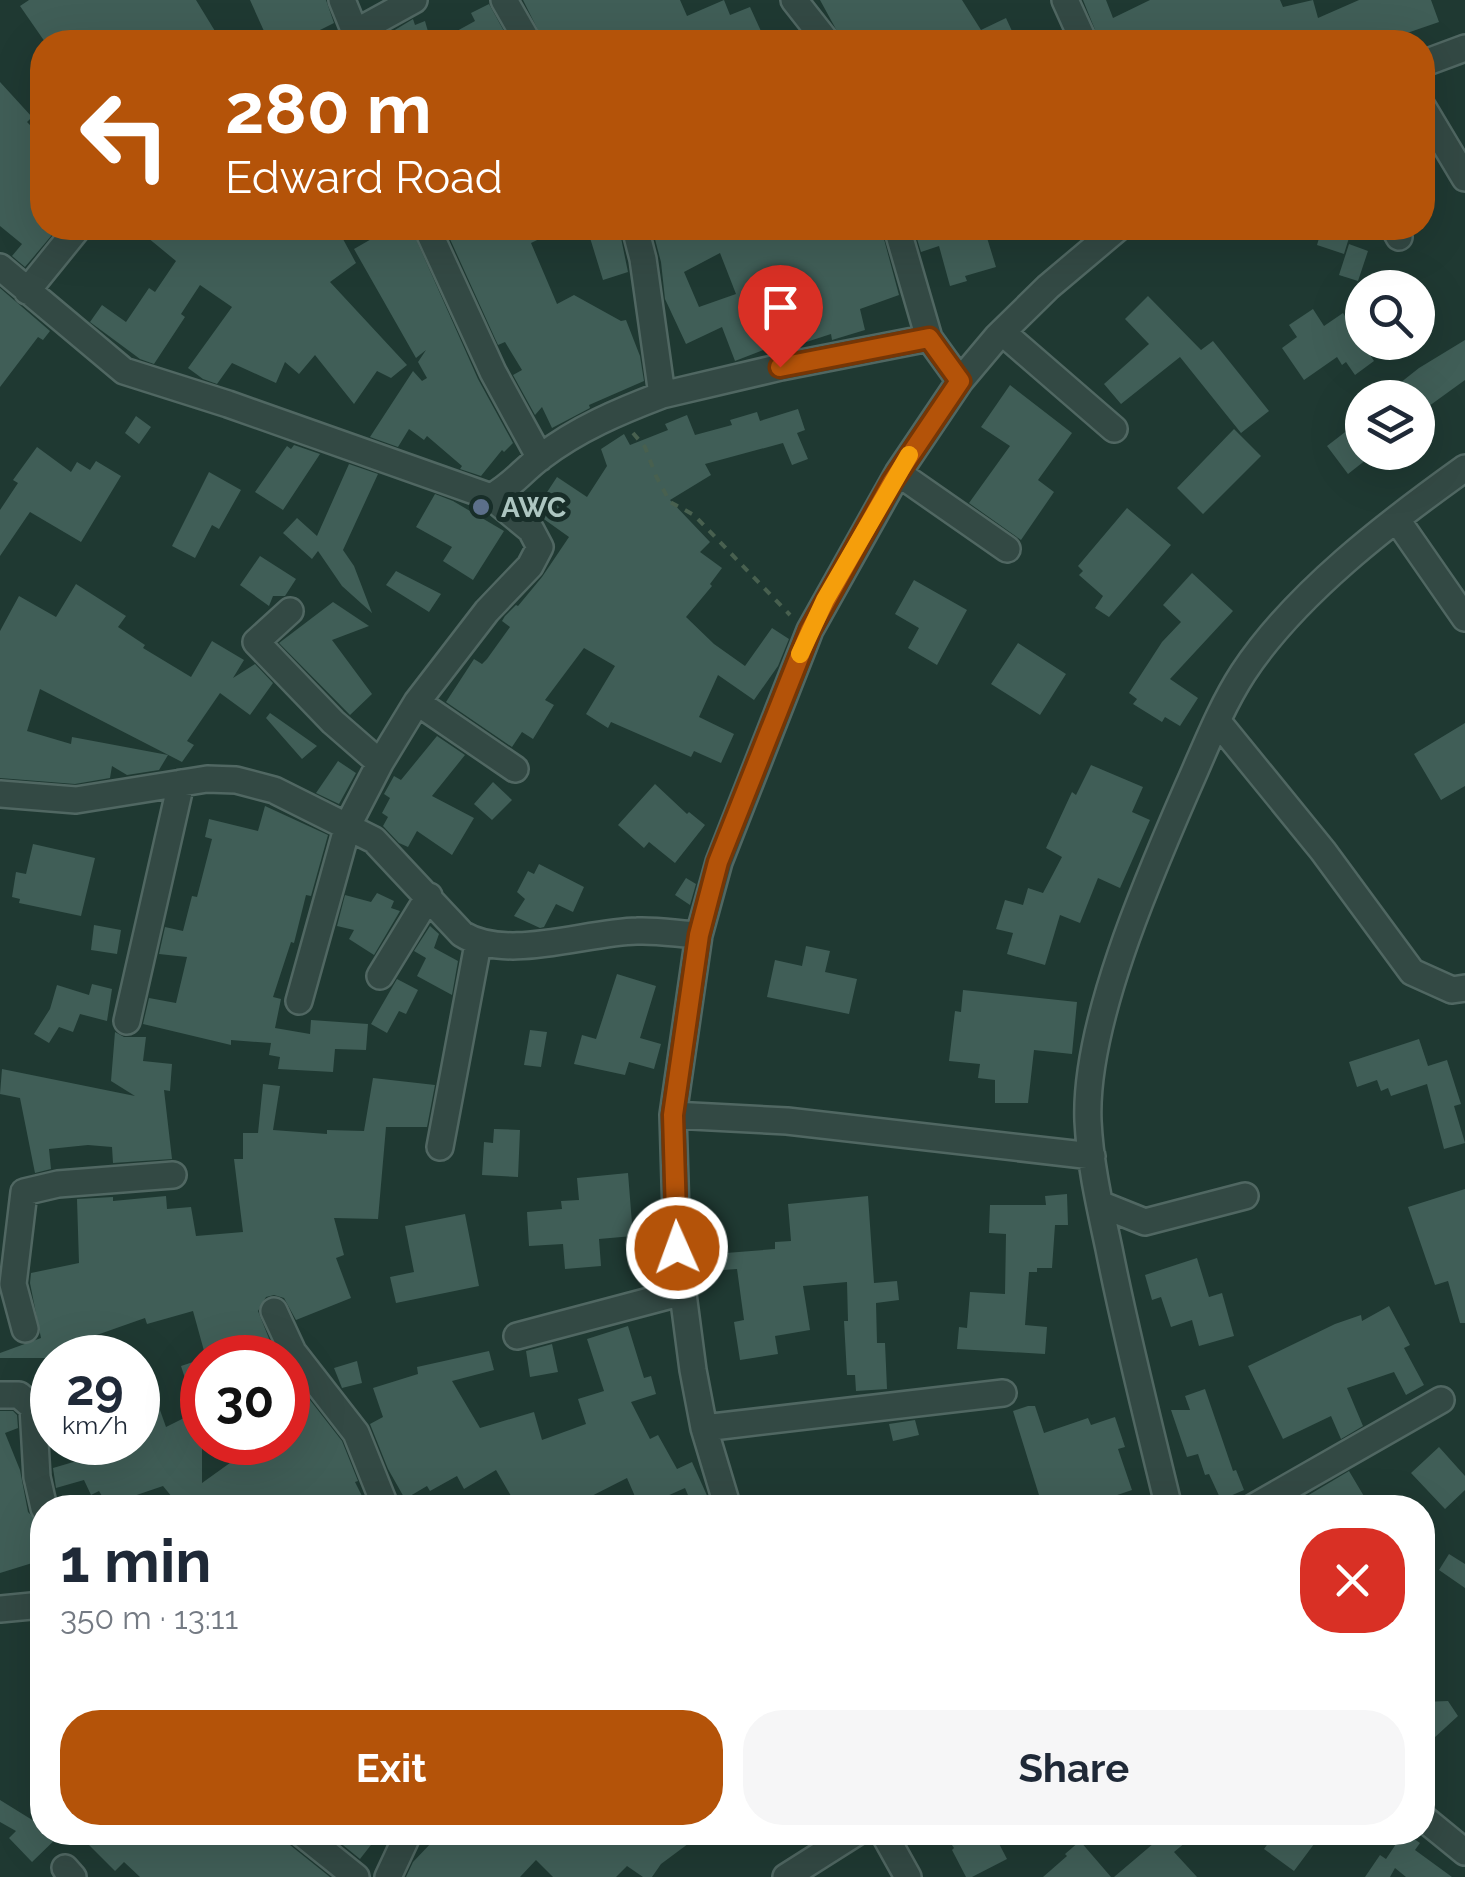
<!DOCTYPE html>
<html lang="en">
<head>
<meta charset="utf-8">
<style>
	:root { --surface:#fff; --page:#f6f6f7; --text:#1f2937; --muted:#747a83; --accent:#b45309 }
	body { margin:0; font-family:Raleway,sans-serif; background:var(--page); color:var(--text); height:100vh; display:flex; flex-direction:column; font-size:38px; white-space:nowrap }
	* { box-sizing:border-box; margin:0 }
	p { font-size:32px; color:var(--muted) }
	.icon { flex:none; width:55px; height:55px; fill:none; stroke:currentColor; stroke-width:2; stroke-linecap:round; stroke-linejoin:round }
	.map { position:relative; flex:1; overflow:hidden }
	.panel { position:absolute; left:30px; top:1495px; width:1405px; height:350px; display:flex; flex-direction:column; background:var(--surface); border-radius:40px; box-shadow:0 10px 40px #0002 }
	.panel>* { flex:none }
	.banner { position:absolute; left:30px; top:30px; width:1405px; height:210px; border-radius:40px; box-shadow:0 10px 40px #0002; background:#b45309; color:#fff; overflow:hidden }
	.buttons { position:absolute; left:1345px; top:270px; display:grid; gap:20px }
	.buttons a { display:grid; place-items:center; width:90px; height:90px; border-radius:50%; background:var(--surface); box-shadow:0 10px 40px #0002; font-size:50px }
	.speed { position:absolute; left:30px; top:1335px; display:flex; gap:20px; font-size:50px; font-weight:700; text-align:center }
	.speed>* { display:grid; place-content:center; width:130px; height:130px; border-radius:50%; background:var(--surface); box-shadow:0 10px 40px #0002; line-height:1 }
	.speed small { font-size:25px; font-weight:400 }
	.speed .limit { border:15px solid #d22; background:#fff; color:#111 }
	.pin { position:absolute; display:grid; place-items:center; width:85px; height:85px; color:#fff; margin:-102px -42px; border-radius:50% 50% 50% 0; rotate:-45deg; box-shadow:0 0 10px #0007 }
	.pin .icon { rotate:45deg }
	.me { position:absolute; width:110px; margin:-55px; rotate:358deg; stroke-linejoin:round; filter:drop-shadow(0 0 8px #0008) }
	.turn { display:flex; align-items:center; gap:35px; height:210px; padding:0 30px; font-size:45px }
	.turn .icon { width:130px; height:130px; stroke-width:2.5 }
	.turn b { display:block; font-size:70px; line-height:85px }
	.round { display:grid; place-items:center; flex:none; width:105px; height:105px; border-radius:40px; background:var(--page) }
	.summary { display:flex; align-items:center; justify-content:space-between; height:170px; padding:0 30px }
	h1 { font-size:60px; font-weight:700; line-height:75px }
	.cta { display:flex; gap:20px; margin-top:auto; padding:20px 30px }
	.cta a { flex:1; height:115px; border-radius:40px; background:var(--accent); color:#fff; font-size:40px; font-weight:700; line-height:115px; text-align:center }
	.cta a+a { background:var(--page); color:var(--text) }
	.map>svg:first-child { display:block }
</style>
</head>
<body>
<div class="map">
<svg width="1465" height="1877" viewBox="0 0 1465 1877">
	<rect width="100%" height="100%" fill="#1f3932"/>
	<path fill="#405e57" fill-rule="evenodd" d="M29,0H196L218,36L209,42H45L20,6Z
		M250,0H326L334,23L304,38L302,34L284,42H275L268,40Z
		M523,0H680L687,16L724,0L730,15L750,7L766,42H544Z
		M820,0H962L981,30L1006,18L1017,42H843Z
		M1083,0H1106L1113,18L1150,0H1280L1283,7L1313,0L1318,18L1359,0H1431L1439,22L1381,42H1311L1304,30L1277,42H1100Z
		M489,4L510,42H437L475,21L471,13Z
		M413,19L415,25L425,21L431,42H375Z
		M0,82L32,117L27,122L42,137V228L57,229L25,267L12,256L22,244L0,226Z
		M136,228H337L356,263L330,282L407,365L391,378L377,371L354,404L315,355L299,374L285,362L276,383L232,363L217,384L203,379L188,368L232,307L200,285L181,314L185,317L154,364L140,359L90,322L102,305L126,322L149,288L155,292L176,261Z
		M376,228H411L478,379L513,443L504,452L502,450L481,476L460,469L462,466L427,436L424,440L409,429L398,447L370,437L413,371L422,381L427,378L418,362L426,350L416,358L354,249L380,234Z
		M445,228H562L531,243L557,304L574,295L621,321L626,320L640,356L644,381L589,405L590,408L552,428L542,407L535,415L513,375L522,370L505,342L498,345Z
		M587,228H619L628,272L603,280Z
		M652,228H881L899,295L860,309L865,330L832,340L831,334L788,348L787,341L735,361L722,327L686,344L665,299L661,262ZM720,253L736,294L699,307L684,272Z
		M918,228H984L996,267L965,276L967,281L950,286L939,246L921,252L914,229Z
		M1322,228H1352L1344,254L1317,245Z
		M1349,244L1368,251L1358,281L1339,275Z
		M0,288L50,331L43,340L38,337L0,387Z
		M1148,296L1201,350L1213,341L1269,411L1241,433L1180,357L1121,404L1104,384L1149,344L1125,319Z
		M1313,309L1324,326L1343,313L1374,361L1355,375L1346,362L1342,365L1337,357L1304,380L1282,348L1297,337L1289,325Z
		M1465,340V380L1418,414V398H1381L1419,368Z
		M1010,385L1072,433L1038,480L1054,492L1021,540L969,503L1010,446L981,427Z
		M798,409L805,430L797,433L808,459L792,465L783,443L705,464L711,475L670,500L710,542L700,552L722,568L710,584L712,586L686,617L714,644L745,666L772,628L789,639L778,666L754,700L718,675L699,717L734,734L721,763L694,751L691,757L611,722L608,728L586,714L615,666L584,648L545,700L554,705L533,739L522,732L512,747L446,702L474,659L482,664L487,659L510,627L502,621L505,616L516,605L518,606L542,577L569,537L534,512L557,477L587,497L607,466L601,449L624,434L630,445L668,430L665,424L687,415L695,435L732,425L730,420L757,412L760,421Z
		M136,416L151,427L139,444L125,433Z
		M1362,419V452H1376L1348,474L1327,446Z
		M1234,429L1261,456L1203,514L1177,488Z
		M294,445L320,454L283,510L255,492L287,446L291,449Z
		M37,447L71,472L77,462L90,470L96,461L121,476L81,542L30,512L0,556V510L18,483L13,480Z
		M349,464L378,474L343,550L354,566L372,613L342,586L318,551L312,559L283,533L297,518L317,536Z
		M209,472L241,490L219,529L212,525L195,558L172,546Z
		M435,494L453,501L504,531L473,580L443,561L452,547L416,527Z
		M1127,508L1171,545L1109,617L1095,608L1103,596L1079,575L1083,571L1078,566Z
		M260,556L296,579L285,596H273L269,606L240,585Z
		M396,571L441,594L429,612L386,585Z
		M1192,573L1233,611L1170,679L1198,698L1180,726L1165,717L1162,722L1133,704L1137,699L1129,693L1162,642L1181,622L1163,605Z
		M914,580L967,610L937,665L908,648L919,628L895,614Z
		M76,584L126,616L118,627L145,645L143,648L191,677L212,641L244,660L233,678L255,664L273,683L250,715L220,693L187,741L194,745L182,762L40,689L27,731L71,744L72,737L168,755L159,770L127,775L112,766L110,778L75,784L0,778V631L19,596L56,617Z
		M333,602L369,626L332,640L372,694L350,715L279,643Z
		M1018,643L1066,674L1040,715L991,684Z
		M270,713L317,746L302,759L266,718Z
		M1465,723V786L1441,800L1414,754Z
		M437,736L465,755L432,796L474,818L452,855L417,831L408,847L399,843L383,826L388,817L382,813L390,798L384,794L394,776L401,780Z
		M338,761L356,773L339,804L316,793Z
		M1091,765L1143,787L1132,812L1150,820L1120,888L1098,878L1080,923L1060,915L1045,965L1007,954L1013,933L996,929L1005,900L1023,905L1028,888L1043,893L1062,857L1046,848L1072,792L1076,795Z
		M493,782L512,800L492,820L474,804Z
		M655,784L687,814L689,812L705,825L675,863L649,842L644,848L618,825Z
		M265,806L328,835L311,896L306,895L294,943L291,942L273,997L281,999L275,1028L310,1034L311,1020L368,1024L366,1050L335,1049L333,1072L278,1069L280,1057L269,1055L271,1043L231,1040V1045L143,1024L149,998L176,1003L187,957L159,954L165,927L183,931L192,896L197,897L212,839L205,837L209,819L258,831Z
		M33,844L95,858L81,916L19,903L20,899L12,897L16,872L26,874Z
		M539,864L584,887L573,912L556,904L544,927L540,928L514,916L525,899L517,892L528,871L534,874Z
		M686,878L696,884L690,905L675,895Z
		M377,893L394,901L391,908L400,911L374,955L349,939L354,930L337,926L345,895L371,902Z
		M94,925L121,930L117,954L91,950Z
		M430,926L439,934L434,948L458,961L452,995L417,976L426,958L414,951Z
		M806,946L830,951L825,972L857,979L849,1014L767,997L775,960L802,966Z
		M617,974L656,986L640,1038L661,1044L654,1069L629,1062L625,1075L574,1064L582,1035L596,1039Z
		M397,979L418,990L406,1014L399,1011L387,1033L371,1024Z
		M92,984L112,989L107,1021L80,1014L73,1032L59,1027L49,1043L34,1034L50,1009L57,985L89,995Z
		M963,990L1077,1002L1072,1054L1034,1050L1028,1103H995V1080L978,1078L980,1064L949,1061L955,1011L961,1012Z
		M530,1030L547,1032L541,1067L524,1065Z
		M115,1032L124,1037H146L143,1061L172,1064L170,1091L164,1090L172,1159L113,1163L112,1147L88,1145L49,1149L51,1169L35,1173L20,1098L0,1094L2,1069L135,1096L111,1081Z
		M1419,1039L1428,1066L1447,1060L1461,1104L1454,1106L1465,1143L1444,1149L1427,1084L1391,1096L1388,1088L1381,1091L1377,1080L1357,1087L1349,1062Z
		M373,1078L435,1085L427,1127H386L378,1219L334,1218L344,1255L336,1258L351,1298L296,1320L284,1298L274,1295L266,1297L258,1311L270,1341L262,1343L267,1358H206L193,1311L147,1324L145,1318L91,1337L96,1353L92,1354L93,1358H0V1353L41,1338L30,1283L31,1273L79,1263L77,1199L113,1197V1201L166,1196L167,1209L191,1207L196,1236L243,1232L234,1159H243V1133H258L263,1084L280,1086L273,1130L327,1134V1130L364,1131Z
		M494,1129L520,1130L518,1177L482,1175L484,1142L493,1143Z
		M628,1173L633,1236L599,1239L601,1266L565,1269L563,1244L529,1246L527,1212L562,1209L561,1201L579,1200L577,1178Z
		M1465,1189V1323H1460L1448,1281L1435,1285L1408,1207Z
		M1067,1194L1068,1225H1055L1052,1268H1037V1272H1029L1025,1325L1047,1327L1045,1354L957,1349L959,1327L967,1328L970,1292L1005,1294L1006,1234L989,1233L990,1205H1046L1045,1196Z
		M868,1196L874,1283L897,1281L899,1300L876,1303L877,1343H885L887,1389L856,1391L855,1375H847L844,1321H848L847,1282L803,1286L810,1330L775,1336L778,1354L740,1360L734,1322L744,1320L737,1269L709,1271L707,1230L724,1228L726,1253L775,1249V1242L791,1241L788,1204Z
		M465,1214L479,1286L396,1303L390,1277L414,1272L405,1226Z
		M1197,1258L1209,1297L1222,1293L1234,1336L1199,1346L1192,1320L1171,1327L1161,1297L1152,1300L1145,1275Z
		M1389,1306L1410,1345L1404,1348L1424,1385L1406,1395L1394,1372L1347,1388L1363,1426L1341,1439L1331,1416L1283,1439L1248,1366L1335,1324L1361,1315L1362,1321Z
		M628,1326L644,1378L651,1376L656,1394L631,1402L650,1439L658,1435L677,1469L692,1462L709,1500L693,1507L685,1488L640,1508L627,1478L568,1508H518L496,1470L464,1489L457,1476L430,1491L427,1486L405,1499L388,1469L370,1424L383,1417L373,1388L418,1374L417,1367L489,1351L494,1370L452,1381L480,1428L534,1412L542,1440L586,1424L578,1399L604,1391L587,1339Z
		M552,1344L558,1372L530,1377L526,1351Z
		M202,1359V1483L259,1442H288V1371L307,1402L310,1400L342,1441L358,1481L355,1482L368,1508H181L163,1486L125,1499L130,1508H109L99,1491L91,1495L84,1480L56,1488L53,1468L87,1458L86,1455L105,1446L109,1455L138,1442V1403L155,1396L166,1427L196,1412L181,1366Z
		M357,1361L362,1383L342,1388L334,1368Z
		M1205,1389L1233,1471L1236,1470L1244,1490L1221,1500L1209,1474L1205,1475L1198,1454L1187,1457L1171,1410H1190L1185,1396Z
		M1028,1406H1035L1044,1433L1088,1418L1091,1425L1115,1417L1125,1447L1118,1449L1132,1490L1079,1508H1043L1013,1411Z
		M0,1411H13L17,1415L18,1428L5,1433L20,1470L28,1512L39,1523L36,1527L42,1549V1560L0,1573Z
		M915,1420L919,1435L893,1441L889,1424Z
		M1439,1447L1465,1476V1490L1445,1509L1411,1473Z
		M1349,1471L1371,1508H1314L1307,1496Z
		M1449,1554L1465,1564V1588L1439,1570Z
		M1448,1701L1458,1716L1422,1749V1702Z
		M0,1800L42,1826V1832H63L32,1862L9,1838L16,1831L0,1822Z
		M99,1832H284L290,1845L330,1877H140L124,1862L115,1871L88,1844Z
		M327,1832H381L360,1859Z
		M425,1832H704L661,1864L652,1877H643L627,1866L616,1877H553L536,1860L520,1877H406L413,1862L432,1842Z
		M943,1832H993L1007,1859L972,1877H966L952,1850L954,1848Z
		M1167,1832H1178L1186,1842L1174,1852L1197,1877H1114Z
		M1276,1832H1323L1294,1871L1264,1849Z
		M1404,1832L1420,1843L1415,1850L1452,1877H1406L1395,1868L1390,1877H1365L1380,1855L1386,1859Z
		M1080,1841L1111,1877H1043L1067,1856L1065,1854Z"/>
	<g fill="none" stroke-linecap="round" stroke-linejoin="round">
		<g stroke="#506762" stroke-width="30">
			<path id="minor" d="M342,0L359,42
				M504,0L528,42
				M794,0L827,42
				M1065,0L1084,42
				M356,32L414,0
				M1422,64L1465,48
				M1422,106L1465,178
				M427,228L493,372L540,458
				M897,228L929,338L960,381
				M1394,228L1399,237
				M0,267L124,371L228,404L491,497C514,484 522,471 541,457C577,429 620,411 662,395L643,259L635,228
				M27,291L78,228
				M1002,332L1114,429
				M662,395L781,367L929,338
				M898,473L1007,549
				M1397,520L1465,618
				M290,611L256,642L333,722L380,763
				M417,702L515,769
				M1218,722L1323,851L1412,972L1452,990L1465,988
				M0,794L76,800L207,779L236,780L274,790L374,840L462,934C507,962 585,932 637,931C657,930 679,934 699,935
				M380,976L429,896
				M299,1001L348,825L380,763L417,702L487,611L530,566L540,547L531,530L491,497
				M127,1021L181,783
				M673,1115L787,1121L1092,1156
				M440,1147L478,944
				M1100,1204L1145,1222L1245,1196
				M274,1311L293,1352L356,1433L386,1508
				M25,1329L13,1284L24,1192L58,1184L173,1175
				M517,1336L683,1292
				M0,1395H19L33,1407L37,1477L44,1508
				M704,1428L1003,1393
				M728,1508L704,1428L693,1370L677,1248L673,1115L699,935L719,862L810,630L898,473L960,381L997,337L1048,287L1118,228
				M1169,1508C1148,1421 1126,1335 1109,1249C1100,1207 1090,1164 1088,1121C1084,1023 1150,874 1190,782C1206,746 1221,707 1243,673C1295,594 1388,523 1465,468
				M1252,1508L1441,1400
				M0,1609L42,1605
				M1422,1817L1465,1852
				M300,1832L356,1877
				M883,1832L908,1877
				M65,1868L73,1877
				M388,1877L409,1832
				M786,1877L857,1832"/>
		</g>
		<path stroke="#48604f" stroke-width="4" stroke-dasharray="8 8" stroke-linecap="butt" d="M633,433L645,447L656,476L670,502L694,515L790,615"/>
		<use href="#minor" stroke="#334944" stroke-width="25"/>
	</g>
	<g fill="none" stroke-linecap="round" stroke-linejoin="round">
		<g stroke="#753606" stroke-width="25">
			<path id="route" d="M677,1248L673,1115L699,935L718,862L810,630L892,482L960,381L929,338L780,367"/>
		</g>
		<use href="#route" stroke="#b45309" stroke-width="18"/>
		<path stroke="#f59e0b" stroke-width="18" d="M800,654L825,600L909,455"/>
	</g>
	<circle fill="#5c6f8a" stroke="#182e29" stroke-width="4" cx="481" cy="507" r="10"/>
	<g text-anchor="middle" dominant-baseline="central" stroke-width="10" stroke-linejoin="round" paint-order="stroke">
		<g font-size="28" font-weight="bold" fill="#adc6c1" stroke="#182e29" text-anchor="start">
			<text x="501" y="507">AWC</text>
		</g>
	</g>
</svg>
<div class="buttons">
<a><svg class="icon" aria-label="search" viewBox="0 0 24 24"><circle cx="10" cy="10" r="6"/><path d="M15 15l6 6"/></svg></a>
<a><svg class="icon" aria-label="layers" viewBox="0 0 24 24"><path d="M12 4l9 5-9 5-9-5zM3 14l9 5 9-5"/></svg></a>
</div>
<div class="speed"><div>29<small>km/h</small></div><div class="limit">30</div></div>
<div class="pin" style="left:780px;top:367px;background:#d93025"><svg class="icon" aria-label="arrive" viewBox="0 0 24 24"><path d="M6 21V4h12l-3 4 3 4H6"/></svg></div>
<svg class="me" style="left:677px;top:1248px" viewBox="-20 -20 40 40"><circle r="17" fill="#b45309" stroke="#fff" stroke-width="3"/><path d="M0-11L8 9 0 5-8 9z" fill="#fff"/></svg>
<div class="banner">
<div class="turn"><svg class="icon" aria-label="left" viewBox="0 0 24 24"><path d="M17 20v-9H6M10 6l-5 5 5 5"/></svg><div><b>280 m</b>Edward Road</div></div>
</div>
<section class="panel">
<div class="summary"><div><h1>1 min</h1><p>350 m · 13:11</p></div><a class="round" style="background:#d93025;color:#fff"><svg class="icon" aria-label="close" viewBox="0 0 24 24"><path d="M6 6l12 12M18 6L6 18"/></svg></a></div>
<div class="cta"><a>Exit</a><a>Share</a></div>
</section>
</div>
</body>
</html>
